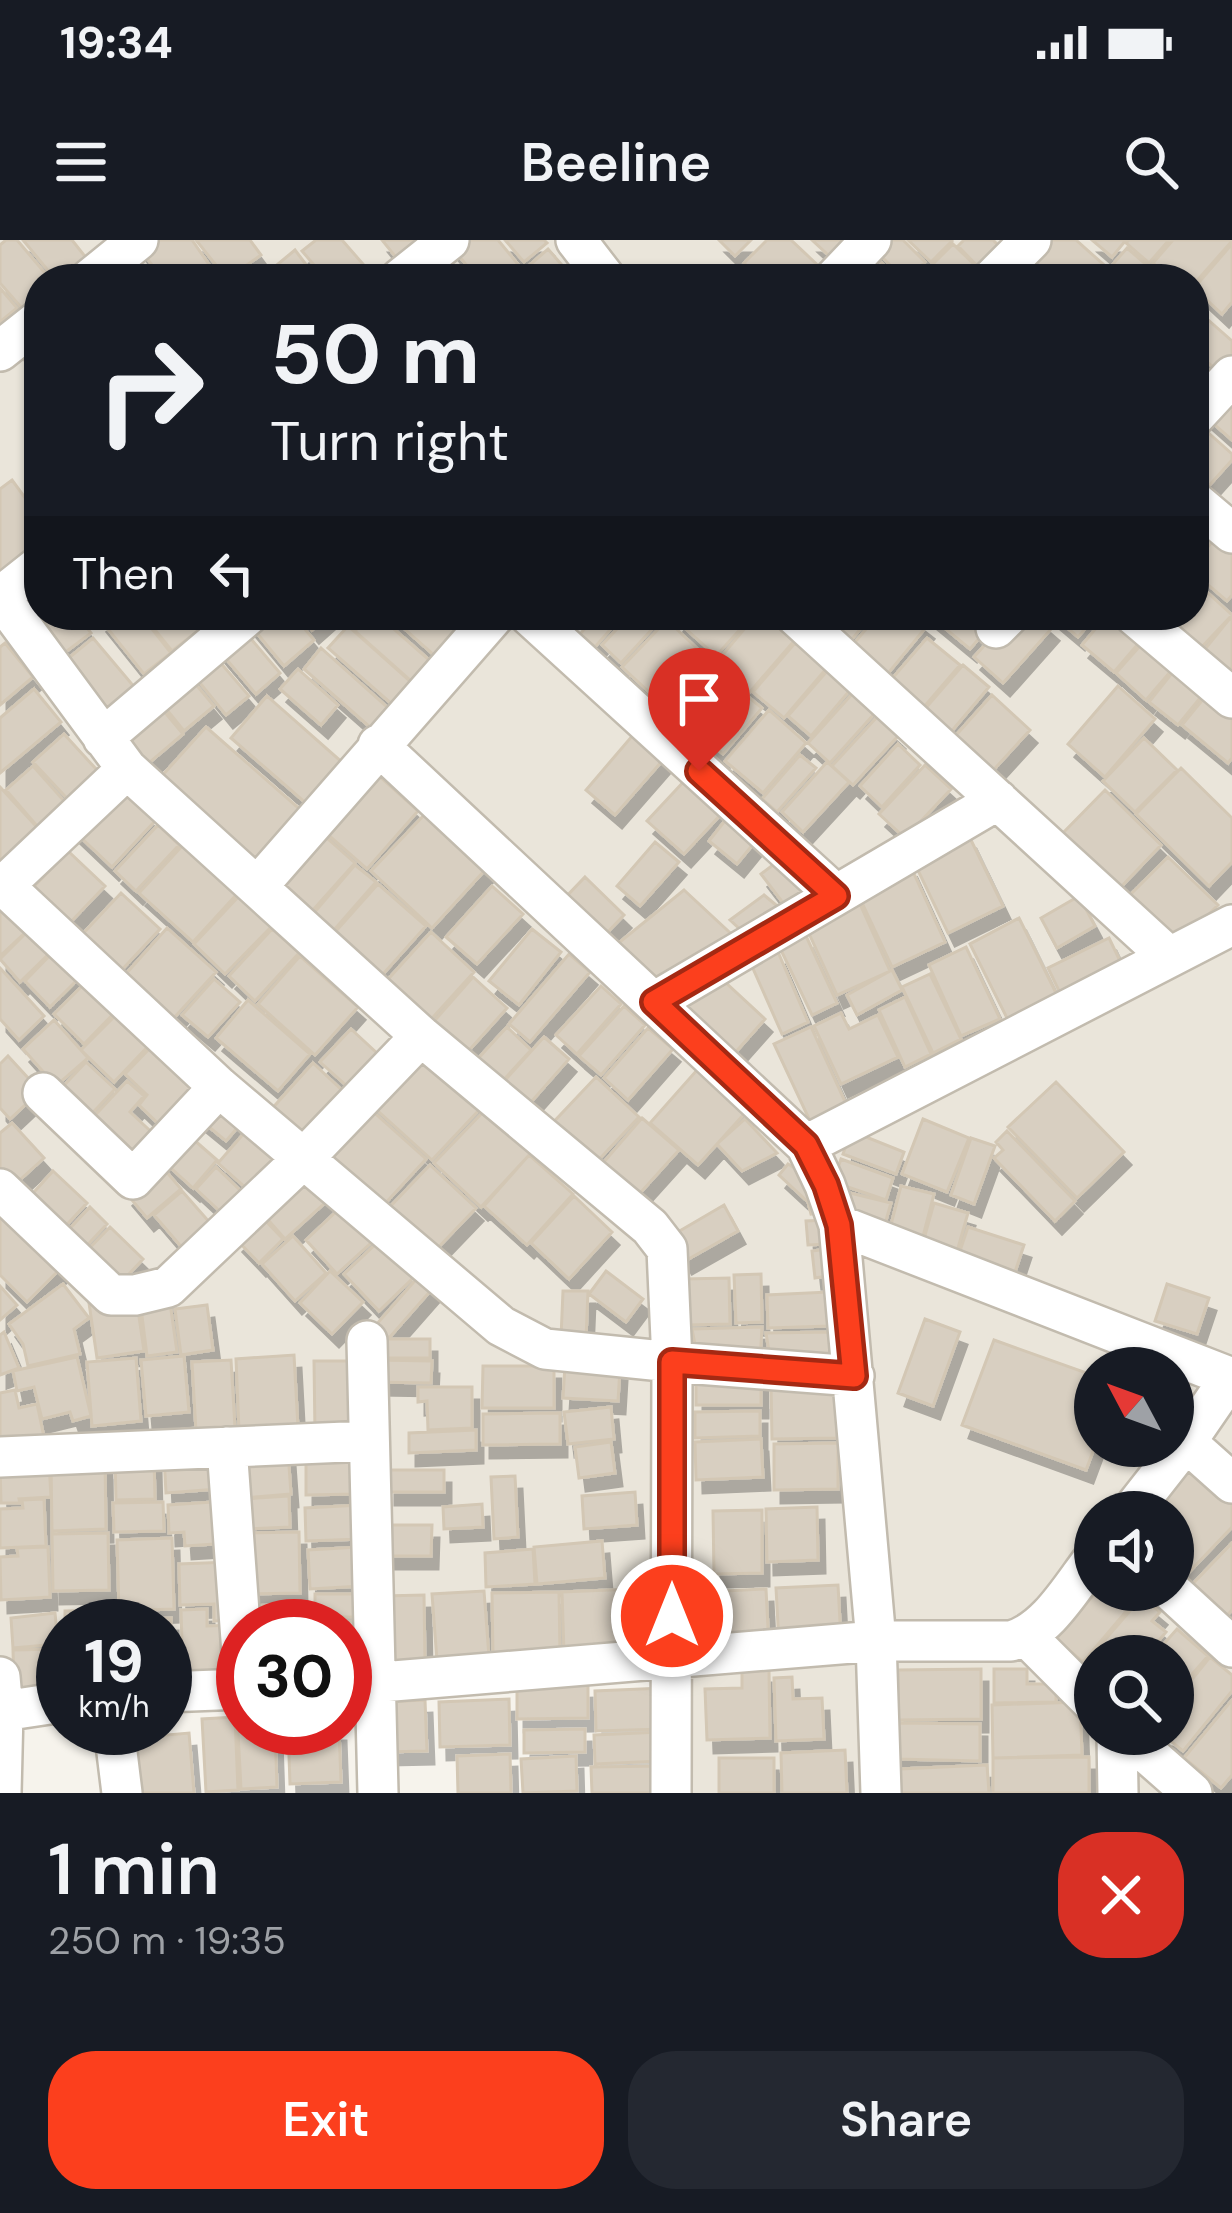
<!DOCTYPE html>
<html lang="en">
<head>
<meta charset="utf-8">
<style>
	:root { --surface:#171b24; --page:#242831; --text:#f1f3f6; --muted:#9ea1a6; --accent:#fc3f1d }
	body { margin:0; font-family:"DM Sans",sans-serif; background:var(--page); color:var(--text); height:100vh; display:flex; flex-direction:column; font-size:45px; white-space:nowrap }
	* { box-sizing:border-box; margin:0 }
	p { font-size:39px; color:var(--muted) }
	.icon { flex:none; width:66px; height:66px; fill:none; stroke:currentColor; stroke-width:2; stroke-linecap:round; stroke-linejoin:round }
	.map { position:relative; height:1553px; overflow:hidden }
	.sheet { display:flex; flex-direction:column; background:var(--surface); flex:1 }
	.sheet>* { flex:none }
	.banner { position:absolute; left:24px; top:24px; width:1185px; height:366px; border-radius:48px; box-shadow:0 3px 9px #0004; background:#171b24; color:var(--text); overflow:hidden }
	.needle { width:78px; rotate:311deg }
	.tools { position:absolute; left:1074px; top:1107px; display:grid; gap:24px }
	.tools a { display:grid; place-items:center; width:120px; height:120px; border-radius:50%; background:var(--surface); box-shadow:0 3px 9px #0004; font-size:60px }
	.speed { position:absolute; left:36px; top:1359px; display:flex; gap:24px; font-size:60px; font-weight:700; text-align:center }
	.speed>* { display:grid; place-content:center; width:156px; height:156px; border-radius:50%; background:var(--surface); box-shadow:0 3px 9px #0004; line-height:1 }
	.speed small { font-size:30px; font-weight:400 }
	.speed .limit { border:18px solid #d22; background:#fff; color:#111 }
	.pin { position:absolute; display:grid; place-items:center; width:102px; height:102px; color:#fff; margin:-123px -51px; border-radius:50% 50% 50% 0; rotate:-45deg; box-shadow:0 0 12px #0007 }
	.pin .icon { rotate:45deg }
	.me { position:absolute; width:132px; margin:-66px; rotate:0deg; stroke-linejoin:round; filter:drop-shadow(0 0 9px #0008) }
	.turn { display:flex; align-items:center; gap:42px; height:252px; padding:0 48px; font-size:54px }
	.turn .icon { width:156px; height:156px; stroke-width:2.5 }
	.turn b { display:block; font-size:84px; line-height:102px }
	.then { display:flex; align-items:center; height:114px; padding:0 48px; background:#0003; gap:24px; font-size:45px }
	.round { display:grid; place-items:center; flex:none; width:126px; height:126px; border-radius:48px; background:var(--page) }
	.overview { display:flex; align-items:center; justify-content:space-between; height:204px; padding:0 48px }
	h1 { font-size:72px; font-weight:600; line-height:90px }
	.primary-button { display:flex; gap:24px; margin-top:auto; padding:24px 48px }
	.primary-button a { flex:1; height:138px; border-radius:48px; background:var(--accent); color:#fff; font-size:48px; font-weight:600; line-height:138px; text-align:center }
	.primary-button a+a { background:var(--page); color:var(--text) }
	.status { display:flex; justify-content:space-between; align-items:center; height:84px; padding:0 60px; background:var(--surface); direction:ltr }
	.status svg { height:33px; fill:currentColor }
	header { display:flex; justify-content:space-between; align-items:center; height:156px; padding:0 48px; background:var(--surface); font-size:54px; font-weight:600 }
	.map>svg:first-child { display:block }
</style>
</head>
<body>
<div class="status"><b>19:34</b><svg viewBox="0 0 49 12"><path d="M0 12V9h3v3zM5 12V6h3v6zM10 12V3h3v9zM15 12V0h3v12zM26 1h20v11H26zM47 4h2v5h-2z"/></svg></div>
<header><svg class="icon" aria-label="menu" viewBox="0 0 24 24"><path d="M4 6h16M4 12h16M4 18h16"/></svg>Beeline<svg class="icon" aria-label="search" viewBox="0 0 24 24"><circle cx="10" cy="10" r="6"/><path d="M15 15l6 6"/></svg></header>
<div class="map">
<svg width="1232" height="1553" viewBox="0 0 1232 1553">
	<defs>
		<filter id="shadow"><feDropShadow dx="7" dy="13" stdDeviation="0" flood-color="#0004"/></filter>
	</defs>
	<rect width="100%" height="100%" fill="#f6f3ec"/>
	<path fill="#eae5da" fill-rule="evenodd" d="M0,0H1232V1553H645L676,1418L345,1443V1386H243L165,1458V1386H63V1466L0,1467ZM39,39H1194V375H39ZM1095,1128H1173V1206H1095ZM1095,1272H1173V1350H1095ZM1095,1416H1173V1494H1095Z"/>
	<path fill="#d8cfc1" stroke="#d3c7b4" stroke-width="3" filter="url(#shadow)" d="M6,0H17L50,39H39V64L27,74L0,43V5Z
		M23,0H72L87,19L62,39H55Z
		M142,0H192L219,39H162L137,4Z
		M196,0H250L261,15L227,39Z
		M316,0H342L376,39H326L302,11Z
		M382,0H425L399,21Z
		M454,0H498L521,28L509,39H478L449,4Z
		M505,0H544L547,3L524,22Z
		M719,0H751L735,16Z
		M767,0H791L825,32L819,39H761L744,23Z
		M812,0H862L839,25Z
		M873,0H903L925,22L908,39H904L869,4Z
		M908,0H951L952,1L931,22Z
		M964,0H993L1010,17L989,38L958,6Z
		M1034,0H1076L1104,25L1092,39H1037L1016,21Z
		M1092,0H1126L1112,17Z
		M1129,0H1169L1149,23L1126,3Z
		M1173,0H1232V1L1194,44V39H1171L1153,23Z
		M953,4L987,37L985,39H946L932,25Z
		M1232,4V62L1222,74L1194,48Z
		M866,7L898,39H855Z
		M1127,8L1163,39H1100Z
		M548,9L574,39H533L525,29Z
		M295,10L317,39H262L261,38Z
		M452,25L465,39H437Z
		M0,48L17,68L0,82Z
		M1206,78L1232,101V129L1225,137L1194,111V91Z
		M39,97V139L19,113Z
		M1194,121L1218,144L1194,158Z
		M1232,148V200L1206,177Z
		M1203,188L1232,214V220L1197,259L1194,256V197Z
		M12,240L39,277V315L0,337V249Z
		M1219,294L1232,305V355L1227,361L1194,333V323Z
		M39,343V375H77L91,393L55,420L12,363Z
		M1208,353L1232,375L1196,413L1173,391L1188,375H1194V369Z
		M106,375H141L171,413L144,434L100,379Z
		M143,375H194L203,387L172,411Z
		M254,375H293L314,400L284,426L247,381Z
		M299,375H329L312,390Z
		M370,375H378L436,426L418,447L355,391Z
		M389,375H467L477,384L443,423Z
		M597,375H623L595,407L580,394Z
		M630,375L664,376L621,423L602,405Z
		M680,375H753L716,416L676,380Z
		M756,375H763L794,401L749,453L715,424Z
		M813,375H872L848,404Z
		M878,375H913L927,386L885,437L850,408Z
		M929,375H999L970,409Z
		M1012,375H1037L1052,388L1003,443L974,417Z
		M1052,375H1097L1078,397Z
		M1107,375H1118L1144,397L1114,432L1082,405Z
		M1232,376V427L1226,434L1201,414Z
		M667,380L706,417L662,464L622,427Z
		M240,386L280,433L256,454L216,407Z
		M348,386L413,444L394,466L328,408Z
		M93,398L136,449L102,478L59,426Z
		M927,398L960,425L923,468L890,441Z
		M1147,398L1177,424L1146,460L1116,433Z
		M5,403L33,437L0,465V407Z
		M795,403L826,429L784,478L753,452Z
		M321,408L388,468L371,488L304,429Z
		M213,414L249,456L226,475L191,432Z
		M1180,423L1209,447L1178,485L1149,462Z
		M709,425L762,468L723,514L671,470Z
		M963,425L989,447L950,493L924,470Z
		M298,429L338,465L321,485L280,449Z
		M828,430L851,449L811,496L788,476Z
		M188,435L214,466L184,491L159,460Z
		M1118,446L1155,479L1105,537L1068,504Z
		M1213,447L1232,463V518L1228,523L1182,485Z
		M34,449L61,482L0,533V478Z
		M853,453L875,473L830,523L808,503Z
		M992,455L1030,490L988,536L950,502Z
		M267,456L344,524L308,565L231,498Z
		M158,464L183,494L143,528L117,498Z
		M769,470L806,503L763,553L725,521Z
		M877,477L898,496L853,545L832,526Z
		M206,487L303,572L258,624L160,538Z
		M64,494L107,541L77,569L33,522Z
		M633,495L663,520L615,575L586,550Z
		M1144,498L1177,530L1135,572L1103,541Z
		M898,504L920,525L882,567L860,546Z
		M800,515L816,528L777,572L762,559Z
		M827,522L849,542L803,592L782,572Z
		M925,525L951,549L905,598L879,574Z
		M33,526L72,570L44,594L6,550Z
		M370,528L418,571L367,629L318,586Z
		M1181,528L1232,578V622L1209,646L1136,574Z
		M687,538L724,571L684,614L647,581Z
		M117,545L155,581L112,627L73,590Z
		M0,547L45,596L0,637Z
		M1105,550L1161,605L1117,651L1060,596Z
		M735,568L763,592L737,624L709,601Z
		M425,574L485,630L432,688L371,631Z
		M158,585L179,605L136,651L115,631Z
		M320,592L355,623L304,680L270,649Z
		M969,596L1003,666L948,693L914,622Z
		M655,602L679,622L640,666L617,646Z
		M183,605L237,654L193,702L139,653Z
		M68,611L105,646L64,689L27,654Z
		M786,615L816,654L790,672L761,634Z
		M1168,617L1218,665L1179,704L1130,655Z
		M355,625L376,642L327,698L307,681Z
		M910,625L945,702L892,727L856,650Z
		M585,637L624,675L602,698L562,661Z
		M378,644L426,686L376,742L328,700Z
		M492,646L523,674L477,724L446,697Z
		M684,650L741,703L662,749L616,705Z
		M121,653L160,689L116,736L77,700Z
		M855,653L890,731L837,755L802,678Z
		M240,655L272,686L225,734L194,704Z
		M764,655L788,675L746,695L730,680Z
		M1079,656L1095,686L1057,708L1041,678Z
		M0,662L30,688L0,716Z
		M1019,678L1057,755L1008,780L970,704Z
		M36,683L58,705L20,742L0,719Z
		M167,688L216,732L172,780L124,736Z
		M272,689L299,713L255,761L229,736Z
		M532,689L561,712L519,765L489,741Z
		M431,692L474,732L425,786L381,747Z
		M806,696L837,763L812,775L780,708Z
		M1109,698L1122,725L1061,755L1048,728Z
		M60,705L86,731L50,767L25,741Z
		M966,707L1000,779L961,796L929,725Z
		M778,712L808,782L782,794L751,724Z
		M569,714L590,732L530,802L509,784Z
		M300,716L358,767L315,815L258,764Z
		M0,728L44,776L19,800L0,779Z
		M711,729L765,779L733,815L672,760Z
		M892,730L902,750L857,775L847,755Z
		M930,734L961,799L933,813L902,747Z
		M92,736L122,765L84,804L54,774Z
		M473,737L507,768L463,817L429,787Z
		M214,739L240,762L208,797L182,775Z
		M601,746L621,764L577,814L556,795Z
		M905,757L931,814L905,827L879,770Z
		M248,760L310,814L278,851L216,798Z
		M624,766L645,785L601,835L579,816Z
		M122,769L154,800L114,842L81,810Z
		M841,773L849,789L878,775L898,817L841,844L814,786Z
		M54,780L88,818L56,846L23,809Z
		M507,787L531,810L498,846L474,823Z
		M811,787L846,864L810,881L774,804Z
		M648,788L673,809L628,860L604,838Z
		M351,789L378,814L348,847L320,822Z
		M544,797L569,819L524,870L498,848Z
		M154,804L206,853L168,893L139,865L147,855L125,834Z
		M416,810L480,869L432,920L368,862Z
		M8,816L40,851L10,879L0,868V824Z
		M86,822L115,849L83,883L54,856Z
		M313,823L346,854L303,902L269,872Z
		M697,830L745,873L698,925L650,883Z
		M596,837L639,877L589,930L546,890Z
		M127,841L144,856L130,872L159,899L131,929L85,886Z
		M1056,842L1124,912L1077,958L1008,887Z
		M214,857L243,881L226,901L197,877Z
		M369,868L426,919L381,968L324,916Z
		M485,870L531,913L481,967L434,923Z
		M642,878L679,910L632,962L596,931Z
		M745,879L777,913L742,931L717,904Z
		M923,879L969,898L947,952L902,934Z
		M12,883L44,918L12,947L0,934V893Z
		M246,891L286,926L257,958L218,923Z
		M851,891L904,912L896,934L843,914Z
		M1007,891L1075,961L1055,981L994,918L1003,910L996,902Z
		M186,893L217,920L193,948L162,920Z
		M971,898L995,906L974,964L951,955Z
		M529,915L573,954L527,1005L484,966Z
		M841,919L893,938L886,960L833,942Z
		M159,923L181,949L147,978L126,953Z
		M788,924L796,929L828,972L811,974L808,962L779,935Z
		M430,925L476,968L431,1015L385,972Z
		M216,927L245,955L225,976L196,949Z
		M53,931L87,963L59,993L26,961Z
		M306,934L328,960L285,999L262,973Z
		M901,946L934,954L920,1008L887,1000Z
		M182,951L219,993L191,1018L154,975Z
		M846,952L891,963L883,991L839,980Z
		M574,956L612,992L569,1039L531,1003Z
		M934,963L968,973L956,1015L922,1006Z
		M724,965L738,991L685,1021L671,996Z
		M90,967L107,984L78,1015L60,999Z
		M340,968L372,1002L337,1034L306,1000Z
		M0,970L59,1030L27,1062L0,1035Z
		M260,975L283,999L259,1023L236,999Z
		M827,980L828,1004L808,1005L806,981Z
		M110,987L143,1019L113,1051L79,1019Z
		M968,987L1024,1005L1012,1041L956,1023Z
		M293,996L326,1033L295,1061L262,1024Z
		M379,1001L413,1038L379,1071L344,1034Z
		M836,1008L840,1034L815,1038L812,1011Z
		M330,1031L363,1062L332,1094L300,1063Z
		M606,1031L643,1059L626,1082L589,1054Z
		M761,1034L762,1082L736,1083L734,1035Z
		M419,1036L433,1048L389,1098L375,1086Z
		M729,1038L730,1084L686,1085L685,1039Z
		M63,1044L89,1078L74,1089L80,1114L28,1126L23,1104L9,1084Z
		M1167,1044L1209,1058L1197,1094L1155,1081Z
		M0,1046L17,1065L0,1080Z
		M563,1051H588L586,1099L561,1098Z
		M828,1052L830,1086L768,1088L767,1055Z
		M136,1056L144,1111L97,1118L89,1063Z
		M169,1056L177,1112L147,1116L140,1060Z
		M207,1065L213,1110L181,1115L175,1069Z
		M925,1079L960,1092L933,1166L898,1153Z
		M762,1087L760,1121L697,1115L692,1089Z
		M4,1092L19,1128L0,1135V1095Z
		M830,1092L829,1128L771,1124L766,1093Z
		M384,1099H430V1118H384Z
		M994,1100L1095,1136V1206L1086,1230L962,1185Z
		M294,1115L298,1188L239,1191L236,1119Z
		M184,1116L189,1172L146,1176L141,1120Z
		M77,1117L91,1176L73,1181L70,1172L42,1179L34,1147L17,1151L13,1131Z
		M136,1118L141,1181L92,1186L87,1122Z
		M231,1120L235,1188L196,1191L192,1122Z
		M374,1120L432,1121L431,1143L374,1142Z
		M314,1121H355L356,1191L315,1193Z
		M565,1125L620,1128L618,1161L563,1158Z
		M483,1126H554V1168H482Z
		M761,1136V1165H696V1137Z
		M836,1141L837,1198L772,1199L771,1142Z
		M418,1147H472V1188L428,1190L427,1161L418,1162Z
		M15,1150L19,1168L37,1164L44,1197L0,1207V1153Z
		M611,1167L614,1199L568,1204L564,1172Z
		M760,1171V1196L695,1198V1172Z
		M560,1173V1204L483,1205V1174Z
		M476,1190V1210L409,1213V1193Z
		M761,1199L763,1237L696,1240L695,1202Z
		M611,1202L615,1233L579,1238L575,1207Z
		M838,1203V1249L774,1250V1204Z
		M215,1212L218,1249L166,1253L164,1216Z
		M288,1212L291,1254L243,1258L239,1217Z
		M154,1218L155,1259L116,1260L115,1219Z
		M356,1218V1254L306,1255V1220Z
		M105,1220L106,1289L52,1291L51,1221Z
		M1191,1222L1232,1261V1287L1174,1348L1173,1272H1144Z
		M49,1223L51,1257L19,1259L20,1263H1L0,1226Z
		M388,1230H444V1252H388Z
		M515,1236L518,1297L494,1299L491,1237Z
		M635,1252L637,1285L584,1289L582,1256Z
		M289,1256L290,1287L245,1289L244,1259Z
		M44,1259L46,1306L0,1308V1269L23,1268L22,1260Z
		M228,1261L230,1303L185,1306L184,1292L169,1293L168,1265Z
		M163,1262L164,1291L114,1292L113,1263Z
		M482,1264L483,1287L444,1289L443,1267Z
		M361,1265L362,1299L306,1301L305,1268Z
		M817,1267L818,1320L767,1322L766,1269Z
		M762,1270V1333L714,1334L713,1271Z
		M387,1285H432L431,1316H387Z
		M299,1292L300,1353L243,1354L242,1293Z
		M108,1293L109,1350L53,1351L52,1294Z
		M172,1298L174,1369L119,1371L117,1300Z
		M602,1301L605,1338L537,1344L534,1307Z
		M1232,1303V1370L1214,1389L1180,1357Z
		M48,1307L50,1357L1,1360L0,1317L18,1316L17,1308Z
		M360,1307L362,1346L310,1349L308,1310Z
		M533,1309L535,1344L486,1347L485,1313Z
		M230,1322L232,1380L214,1381V1364L180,1365L179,1324Z
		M838,1345L841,1400L779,1403L776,1348Z
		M633,1349L635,1410L564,1413L562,1352Z
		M766,1349L769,1406L709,1410L705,1352Z
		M1098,1350H1123L1135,1361L1083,1422L1056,1399Z
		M484,1351L489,1417L437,1421L432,1354Z
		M559,1352L560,1414L493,1415L492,1353Z
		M315,1354H364V1377H315Z
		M424,1355L425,1423L384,1424L383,1356Z
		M1142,1357L1160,1372L1152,1381L1166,1392L1146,1416H1095V1433L1084,1424Z
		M302,1364V1386H247V1366Z
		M207,1369V1386L238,1385L239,1434L183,1436L181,1370Z
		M112,1370V1386H65V1371Z
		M55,1373L58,1404L13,1408L11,1378Z
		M171,1378L172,1425H165V1386H121V1380Z
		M365,1381V1434H345V1386H314V1382Z
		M1177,1389L1208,1416L1173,1456V1416H1153Z
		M61,1409L62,1447L14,1448L13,1410Z
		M1210,1417L1232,1435V1451L1183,1511L1162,1494H1173V1463Z
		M981,1429V1479L898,1480V1430Z
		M994,1429H1027V1444H1056V1462L994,1463Z
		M742,1430H769L770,1498L707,1500L705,1449L742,1448Z
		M792,1437L793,1459L822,1458L824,1499L776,1501L774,1438Z
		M588,1445V1478L517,1479V1447Z
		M663,1448L664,1489L596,1491L595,1451Z
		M509,1459L510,1505L440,1507L439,1462Z
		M425,1460L427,1511L384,1512L382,1462Z
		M1232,1460V1535L1221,1548L1184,1518Z
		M1080,1462L1082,1515L993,1518L992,1465Z
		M237,1473H243V1488H275L277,1547L241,1549Z
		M235,1477L238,1550L206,1552L202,1479Z
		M897,1483L980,1484V1521L896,1519Z
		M288,1488H339L341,1542L290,1544Z
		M585,1489V1512L524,1513V1490Z
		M661,1492L662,1521L595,1524L594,1495Z
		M189,1493L194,1553H136L131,1498Z
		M845,1510L847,1553H782L781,1513Z
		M510,1514L511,1553H458L457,1516Z
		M576,1516L577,1551L523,1553L521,1519Z
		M1089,1517V1553H993V1518Z
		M719,1518H774V1553H719Z
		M987,1525L989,1553H901L900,1529Z
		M660,1526L661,1553H592L591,1527Z"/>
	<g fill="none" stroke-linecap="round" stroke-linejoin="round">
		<g stroke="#c2bbae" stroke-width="44">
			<path id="minor" d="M576,0L606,39
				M90,39L138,0
				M400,39L449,0
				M834,39L871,0
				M992,39L1031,0
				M0,111L39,80
				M1194,177L1232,136
				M1194,261L1232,293
				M39,326L0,357L127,529L421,796L650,987L667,1009L672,1122L671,1553
				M529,375L836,655
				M795,375L1169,717
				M1134,375L1232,458
				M996,388L1009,375
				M103,498L248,375
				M378,505L806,905L825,945L839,985L876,1401L881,1553
				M4,646L219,847L501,1086L545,1109L672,1122L854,1136
				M257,647L495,375
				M0,649L127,529
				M654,762L998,560
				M43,853L133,939L219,847
				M806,905L1232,685
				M0,949L111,1055H135L168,1047L305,917L421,796
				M839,985L1232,1138
				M367,1101L378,1553
				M1186,1202L1232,1243
				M227,1207L243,1427
				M0,1217L369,1201
				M1131,1272L1186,1202L1230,1138
				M1170,1350L1232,1407
				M1027,1397L1095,1465
				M0,1437L3,1471L1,1553
				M345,1445L876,1401H1011C1048,1391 1072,1346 1095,1317
				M165,1452L243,1449
				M3,1471L63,1462
				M114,1488L122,1553
				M1117,1494L1118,1553
				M1125,1494L1192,1553"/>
		</g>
		<use href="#minor" stroke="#fff" stroke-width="39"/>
	</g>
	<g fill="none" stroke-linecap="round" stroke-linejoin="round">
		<g stroke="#a42913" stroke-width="30">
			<path id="route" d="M672,1376V1122L854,1136L839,985L826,945L806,905L654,762L836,656L699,531"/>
		</g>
		<use href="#route" stroke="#fc3f1d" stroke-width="21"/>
	</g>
</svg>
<div class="tools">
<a><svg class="needle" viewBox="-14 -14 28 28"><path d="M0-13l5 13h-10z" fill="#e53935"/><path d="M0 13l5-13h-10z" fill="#9ea1a6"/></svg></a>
<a><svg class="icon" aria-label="sound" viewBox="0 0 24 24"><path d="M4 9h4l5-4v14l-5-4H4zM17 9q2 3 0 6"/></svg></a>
<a><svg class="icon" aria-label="search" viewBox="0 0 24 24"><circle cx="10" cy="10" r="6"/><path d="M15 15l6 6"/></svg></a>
</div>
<div class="speed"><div>19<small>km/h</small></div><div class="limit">30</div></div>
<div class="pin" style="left:699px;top:531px;background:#d93025"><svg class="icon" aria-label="arrive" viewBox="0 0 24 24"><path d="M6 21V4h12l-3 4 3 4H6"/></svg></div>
<svg class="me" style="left:672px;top:1376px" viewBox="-20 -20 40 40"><circle r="17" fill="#fc3f1d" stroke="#fff" stroke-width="3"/><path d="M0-11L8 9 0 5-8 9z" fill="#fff"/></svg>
<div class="banner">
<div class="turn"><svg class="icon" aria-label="right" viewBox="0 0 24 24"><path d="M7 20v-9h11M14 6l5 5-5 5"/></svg><div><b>50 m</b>Turn right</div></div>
<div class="then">Then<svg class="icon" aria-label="left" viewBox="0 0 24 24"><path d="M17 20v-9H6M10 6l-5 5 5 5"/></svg></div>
</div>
</div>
<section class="sheet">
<div class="overview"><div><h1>1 min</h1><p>250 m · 19:35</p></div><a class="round" style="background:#d93025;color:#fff"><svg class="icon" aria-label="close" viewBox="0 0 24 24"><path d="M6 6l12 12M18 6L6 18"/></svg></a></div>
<div class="primary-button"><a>Exit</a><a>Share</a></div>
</section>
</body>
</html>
